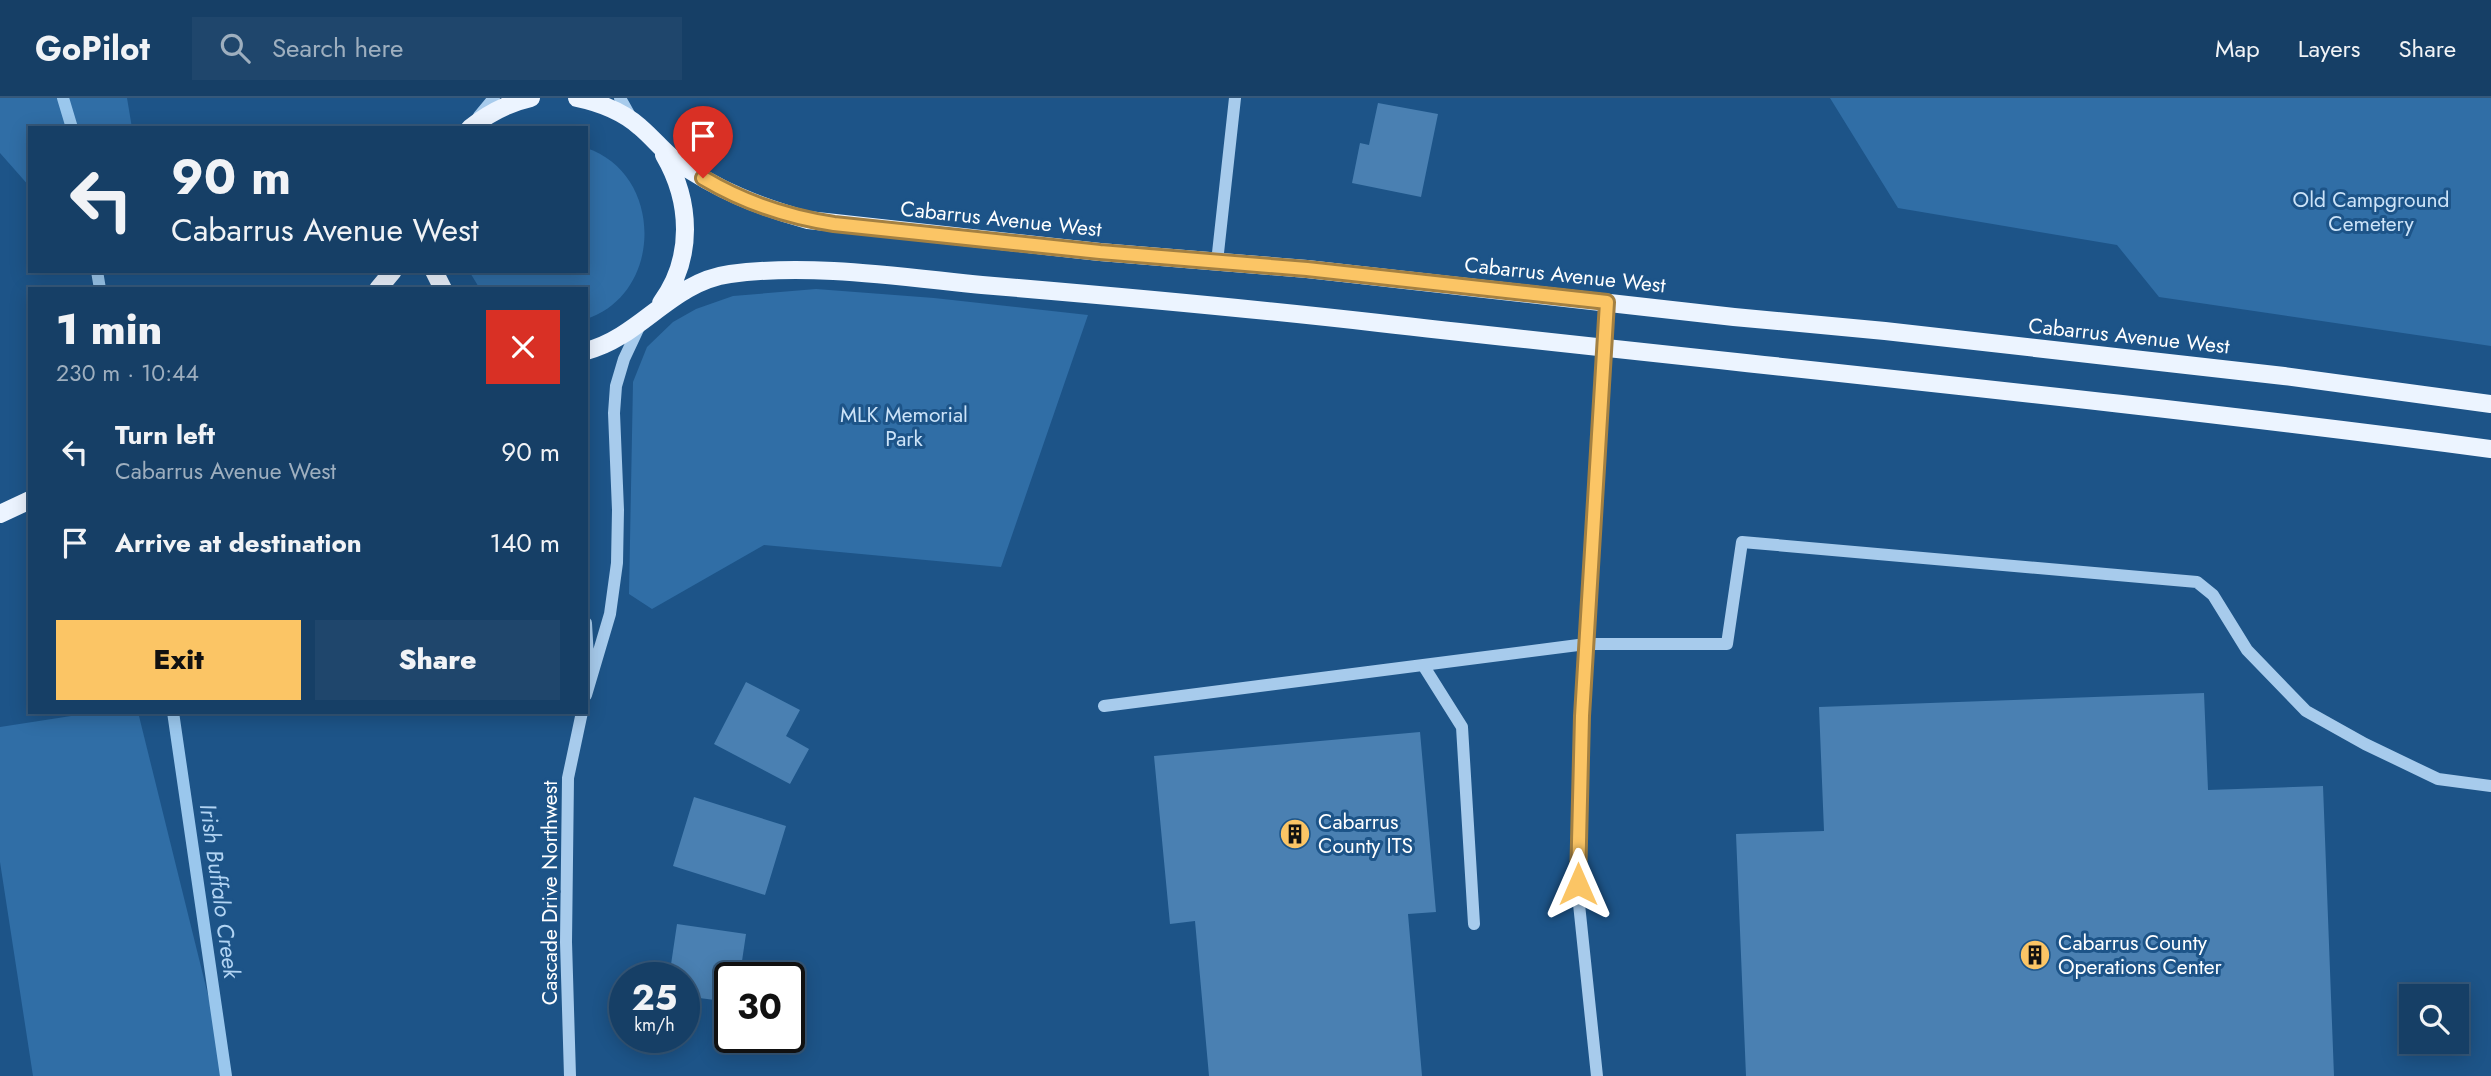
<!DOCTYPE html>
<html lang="en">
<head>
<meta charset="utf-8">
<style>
	:root { --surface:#163f66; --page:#1f466c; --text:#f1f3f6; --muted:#9eafbf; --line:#35587a; --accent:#fbc565 }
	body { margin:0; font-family:Jost,sans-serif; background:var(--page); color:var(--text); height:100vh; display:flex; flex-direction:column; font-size:26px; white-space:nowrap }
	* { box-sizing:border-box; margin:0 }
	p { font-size:23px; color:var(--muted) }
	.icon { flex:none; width:38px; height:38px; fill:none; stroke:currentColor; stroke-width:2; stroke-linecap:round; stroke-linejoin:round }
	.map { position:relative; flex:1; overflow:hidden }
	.drawer { position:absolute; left:28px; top:189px; width:560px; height:427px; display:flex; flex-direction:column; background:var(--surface); border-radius:0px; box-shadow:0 4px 18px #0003,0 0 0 2px var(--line) }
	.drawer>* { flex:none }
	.top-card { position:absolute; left:28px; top:28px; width:560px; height:147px; border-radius:0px; box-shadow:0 4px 18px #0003,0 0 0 2px var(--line); background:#163f66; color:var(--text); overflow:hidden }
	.controls { position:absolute; left:2399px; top:886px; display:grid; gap:14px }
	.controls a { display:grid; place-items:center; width:70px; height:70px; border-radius:0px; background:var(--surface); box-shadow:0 4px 18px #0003,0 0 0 2px var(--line); font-size:35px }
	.speed { position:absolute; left:609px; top:864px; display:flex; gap:14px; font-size:35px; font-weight:700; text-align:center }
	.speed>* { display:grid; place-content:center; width:91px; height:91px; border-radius:50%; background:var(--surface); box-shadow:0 4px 18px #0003,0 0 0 2px var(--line); line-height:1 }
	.speed small { font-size:18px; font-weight:400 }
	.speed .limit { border:4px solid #111; border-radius:10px; background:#fff; color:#111 }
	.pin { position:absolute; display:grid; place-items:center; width:60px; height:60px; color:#fff; margin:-72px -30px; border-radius:50% 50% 50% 0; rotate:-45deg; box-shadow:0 0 7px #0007 }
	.pin .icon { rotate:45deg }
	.me { position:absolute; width:77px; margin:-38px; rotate:0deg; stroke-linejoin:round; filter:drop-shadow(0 0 5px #0008) }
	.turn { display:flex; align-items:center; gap:24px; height:147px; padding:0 28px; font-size:32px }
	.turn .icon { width:91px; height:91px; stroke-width:2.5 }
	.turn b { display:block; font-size:49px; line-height:60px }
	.round { display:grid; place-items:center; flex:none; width:74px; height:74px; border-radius:0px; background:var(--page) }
	.headline { display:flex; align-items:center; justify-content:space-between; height:119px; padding:0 28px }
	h1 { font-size:42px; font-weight:800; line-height:52px }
	.cta { display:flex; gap:14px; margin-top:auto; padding:14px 28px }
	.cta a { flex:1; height:80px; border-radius:0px; background:var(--accent); color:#111; font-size:28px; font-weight:800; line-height:80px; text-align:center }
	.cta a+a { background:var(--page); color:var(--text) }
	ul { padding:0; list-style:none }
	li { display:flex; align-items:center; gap:21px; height:91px; padding:0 28px }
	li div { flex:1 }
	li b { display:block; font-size:26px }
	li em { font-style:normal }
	header { display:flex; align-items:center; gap:42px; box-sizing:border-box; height:98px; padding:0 35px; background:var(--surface); border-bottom:2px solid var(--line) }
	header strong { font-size:33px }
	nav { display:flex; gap:38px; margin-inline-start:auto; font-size:24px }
	.search { width:490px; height:63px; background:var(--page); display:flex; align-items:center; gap:18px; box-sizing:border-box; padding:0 24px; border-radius:0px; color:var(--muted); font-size:26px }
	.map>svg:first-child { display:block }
</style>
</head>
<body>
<header>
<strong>GoPilot</strong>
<div class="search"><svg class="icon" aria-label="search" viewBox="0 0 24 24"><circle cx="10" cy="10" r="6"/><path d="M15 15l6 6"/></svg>Search here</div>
<nav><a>Map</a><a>Layers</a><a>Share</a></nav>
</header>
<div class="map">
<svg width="2491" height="978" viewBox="0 0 2491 978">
	<rect width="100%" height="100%" fill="#1d5488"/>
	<path fill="#306ea6" d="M0,0H127L132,30H30V89L0,55Z
		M1830,0H2491V248L2159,199L2117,147L1898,110Z
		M586,50C664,75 664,196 586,221V191H480L469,173H586Z
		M816,191L934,200L1088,217L1001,469L764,447L652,511L629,496L633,284L647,249L673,224L696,211L733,198Z
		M97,614H138L228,978H33L0,764V629Z"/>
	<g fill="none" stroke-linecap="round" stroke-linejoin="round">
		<path stroke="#9ac7ed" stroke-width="12" d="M63,0L72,30
			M97,173L100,191
			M173,614L226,978"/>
	</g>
	<path fill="#4a80b2" d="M1378,5L1438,16L1421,99L1352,85L1360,45L1369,47Z
		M746,584L800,612L786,638L809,651L790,686L714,646Z
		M2204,595L2208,692L2323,688L2334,978H1746L1736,736L1824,733L1819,609Z
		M1420,634L1436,814L1408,816L1422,978H1209L1195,823L1170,826L1154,658Z
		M694,699L786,728L765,797L673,768Z
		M677,826L746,836L742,863L769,867L767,880H730V904L684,898V880H669Z"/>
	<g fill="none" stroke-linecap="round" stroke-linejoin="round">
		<path stroke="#a7cbec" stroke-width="12" d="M620,0L630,18
			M479,18L494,0
			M1217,164L1235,0
			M586,525L589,578
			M1423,567L1462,629L1474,826
			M586,597L610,516L617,465L618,412L614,315L616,288L624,261L640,227
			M1104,608L1586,546H1727L1742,444L2197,484L2213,497L2247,552L2306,613L2365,646L2438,681L2491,688
			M570,978L566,844L568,680L582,614
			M1597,978L1579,806L1578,743L1582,618L1607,204"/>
		<path stroke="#ecf4ff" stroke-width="18" d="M577,0C601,5 622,13 640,29C653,40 663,53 676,63C717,92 760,109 808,122L1100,154L1307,171L1734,219L1885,233L2284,278L2491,306
			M470,30C489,15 508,5 531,0
			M434,173L443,191
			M378,191L393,173
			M661,205C694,160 691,103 664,57
			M586,253C641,239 671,184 730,176C810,165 901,179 982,187C1114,198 1247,210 1379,225C1750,267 2121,302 2491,351
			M0,416L30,402"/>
	</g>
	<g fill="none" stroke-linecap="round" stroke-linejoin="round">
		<g stroke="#a38042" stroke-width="18">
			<path id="route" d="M703,80C745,105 787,119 834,126L1100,154L1307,171L1607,204L1582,618L1578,786"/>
		</g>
		<use href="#route" stroke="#fbc565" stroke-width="12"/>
	</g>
	<defs>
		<g id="building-disc" transform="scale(1.575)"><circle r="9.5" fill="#fbc565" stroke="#1d5488"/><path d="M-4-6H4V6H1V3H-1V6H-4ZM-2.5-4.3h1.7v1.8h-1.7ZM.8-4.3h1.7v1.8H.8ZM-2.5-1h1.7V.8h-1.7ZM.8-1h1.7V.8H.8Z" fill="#111"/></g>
	</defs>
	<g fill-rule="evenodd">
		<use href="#building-disc" x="1295" y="736"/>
		<use href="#building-disc" x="2035" y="857"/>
	</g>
	<g text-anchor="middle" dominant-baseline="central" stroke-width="6" stroke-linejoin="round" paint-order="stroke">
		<g font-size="21" fill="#cce3f8" stroke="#1d5488">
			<text x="2371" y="102">Old Campground<tspan x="2371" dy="24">Cemetery</tspan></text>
			<text x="904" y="317">MLK Memorial<tspan x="904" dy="24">Park</tspan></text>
		</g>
		<g font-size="21" fill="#fff" stroke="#1d5488">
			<text transform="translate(1001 121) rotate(6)">Cabarrus Avenue West</text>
			<text transform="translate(1565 177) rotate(6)">Cabarrus Avenue West</text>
			<text transform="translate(2129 238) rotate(6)">Cabarrus Avenue West</text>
			<text transform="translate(550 795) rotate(-90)">Cascade Drive Northwest</text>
		</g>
		<g font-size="21" fill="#fff" stroke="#1d5488" text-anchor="start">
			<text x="1318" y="724">Cabarrus<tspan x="1318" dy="24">County ITS</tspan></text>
			<text x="2058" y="845">Cabarrus County<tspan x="2058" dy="24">Operations Center</tspan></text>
		</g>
		<g font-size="23" font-style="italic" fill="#b2d4f3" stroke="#1d5488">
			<text transform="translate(220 793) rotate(82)">Irish Buffalo Creek</text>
		</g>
	</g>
</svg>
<div class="controls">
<a><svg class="icon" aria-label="search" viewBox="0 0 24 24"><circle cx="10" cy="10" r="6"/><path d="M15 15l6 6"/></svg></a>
</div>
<div class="speed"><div>25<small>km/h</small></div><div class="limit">30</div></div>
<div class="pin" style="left:703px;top:80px;background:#d93025"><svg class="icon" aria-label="arrive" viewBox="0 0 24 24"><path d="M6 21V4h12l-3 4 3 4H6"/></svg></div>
<svg class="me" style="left:1578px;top:786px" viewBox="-20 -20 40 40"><path d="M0-17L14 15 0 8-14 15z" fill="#fbc565" stroke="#fff" stroke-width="4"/></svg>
<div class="top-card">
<div class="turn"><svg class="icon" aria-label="left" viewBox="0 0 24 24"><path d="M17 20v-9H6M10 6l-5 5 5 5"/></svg><div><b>90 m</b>Cabarrus Avenue West</div></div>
</div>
<section class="drawer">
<div class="headline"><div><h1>1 min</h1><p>230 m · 10:44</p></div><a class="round" style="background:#d93025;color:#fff"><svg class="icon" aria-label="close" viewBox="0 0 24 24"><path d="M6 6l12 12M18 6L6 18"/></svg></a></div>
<ul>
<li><svg class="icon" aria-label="left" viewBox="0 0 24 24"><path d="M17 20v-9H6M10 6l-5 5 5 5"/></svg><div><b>Turn left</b><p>Cabarrus Avenue West</p></div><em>90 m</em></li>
<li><svg class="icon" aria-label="arrive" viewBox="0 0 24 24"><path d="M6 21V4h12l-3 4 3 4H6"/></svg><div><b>Arrive at destination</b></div><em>140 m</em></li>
</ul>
<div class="cta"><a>Exit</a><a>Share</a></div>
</section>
</div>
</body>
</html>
